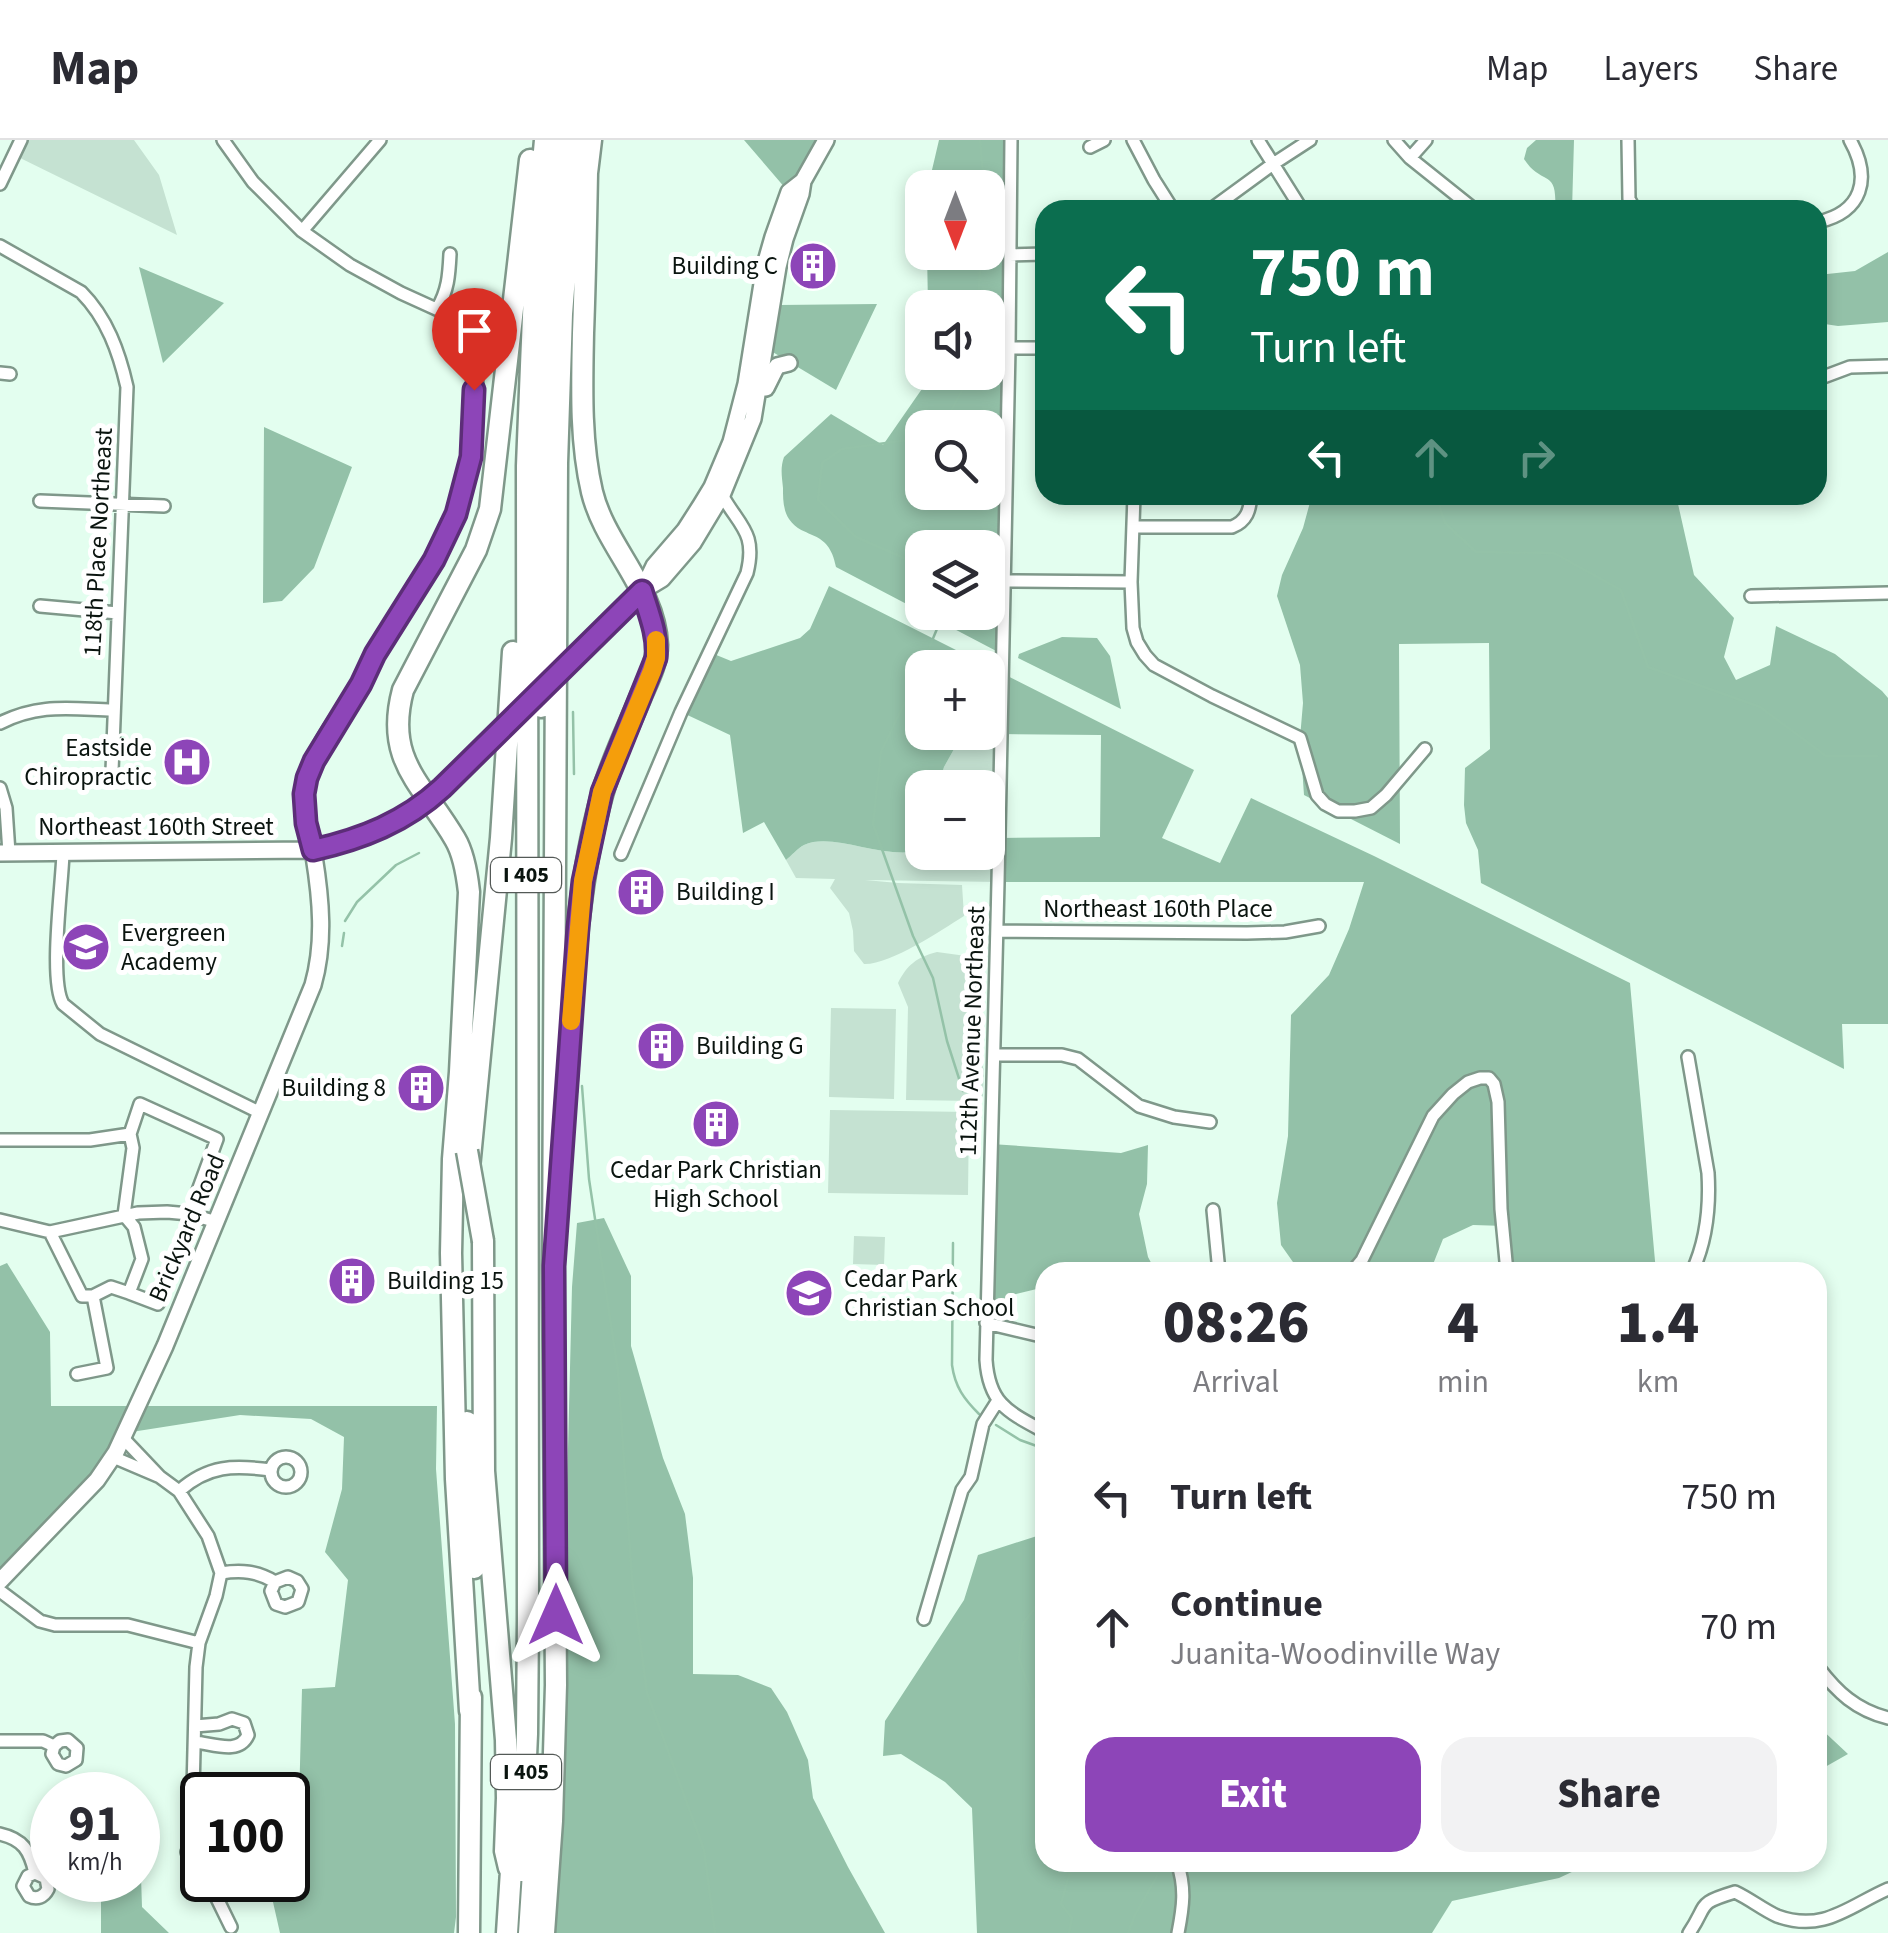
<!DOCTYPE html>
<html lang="en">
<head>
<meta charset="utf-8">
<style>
	:root { --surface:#fff; --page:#f2f2f3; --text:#2b2b33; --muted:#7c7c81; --line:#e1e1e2; --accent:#8d45b8 }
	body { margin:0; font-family:"Source Sans 3",sans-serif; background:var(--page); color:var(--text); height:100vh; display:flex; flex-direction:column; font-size:38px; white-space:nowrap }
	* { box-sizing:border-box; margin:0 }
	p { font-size:32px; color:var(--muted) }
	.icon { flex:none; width:55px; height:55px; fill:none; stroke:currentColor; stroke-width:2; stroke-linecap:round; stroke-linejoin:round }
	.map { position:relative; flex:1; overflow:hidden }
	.panel { position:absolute; left:1035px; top:1122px; width:792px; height:610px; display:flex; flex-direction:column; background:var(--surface); border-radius:30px; box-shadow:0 5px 15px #0003 }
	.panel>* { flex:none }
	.top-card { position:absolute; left:1035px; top:60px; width:792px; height:305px; border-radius:30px; box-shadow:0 5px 15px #0003; background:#0b6e4f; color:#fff; overflow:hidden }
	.needle { width:65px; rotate:180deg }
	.tools { position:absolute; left:905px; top:30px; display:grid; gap:20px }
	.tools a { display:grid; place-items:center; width:100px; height:100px; border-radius:20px; background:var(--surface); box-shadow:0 5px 15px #0003; font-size:50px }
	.speed { position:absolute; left:30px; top:1632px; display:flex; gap:20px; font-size:50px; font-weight:700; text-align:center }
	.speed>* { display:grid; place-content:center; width:130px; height:130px; border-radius:50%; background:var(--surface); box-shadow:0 5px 15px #0003; line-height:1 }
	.speed small { font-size:25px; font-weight:400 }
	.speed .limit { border:5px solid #111; border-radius:15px; background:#fff; color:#111 }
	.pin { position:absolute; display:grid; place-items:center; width:85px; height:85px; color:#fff; margin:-102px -42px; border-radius:50% 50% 50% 0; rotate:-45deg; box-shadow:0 0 10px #0007 }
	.pin .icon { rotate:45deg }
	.me { position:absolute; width:110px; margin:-55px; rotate:0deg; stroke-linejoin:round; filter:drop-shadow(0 0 8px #0008) }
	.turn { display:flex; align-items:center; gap:35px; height:210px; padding:0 50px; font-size:45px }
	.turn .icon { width:130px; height:130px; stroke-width:2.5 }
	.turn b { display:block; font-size:70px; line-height:85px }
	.lanes { display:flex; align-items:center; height:95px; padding:0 50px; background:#0003; justify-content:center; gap:50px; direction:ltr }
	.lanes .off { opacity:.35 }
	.eta { display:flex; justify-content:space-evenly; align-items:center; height:170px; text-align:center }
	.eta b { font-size:60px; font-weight:800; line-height:70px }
	.action { display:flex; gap:20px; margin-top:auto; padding:20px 50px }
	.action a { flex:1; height:115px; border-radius:30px; background:var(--accent); color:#fff; font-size:40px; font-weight:800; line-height:115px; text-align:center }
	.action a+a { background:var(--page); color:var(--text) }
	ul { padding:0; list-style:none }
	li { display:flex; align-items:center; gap:30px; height:130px; padding:0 50px }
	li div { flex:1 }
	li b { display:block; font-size:38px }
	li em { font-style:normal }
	header { display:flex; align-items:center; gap:60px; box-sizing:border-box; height:140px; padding:0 50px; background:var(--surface); border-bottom:2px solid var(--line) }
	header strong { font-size:48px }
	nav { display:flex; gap:55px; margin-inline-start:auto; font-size:35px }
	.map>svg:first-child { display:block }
</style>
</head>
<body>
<header>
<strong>Map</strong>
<nav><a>Map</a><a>Layers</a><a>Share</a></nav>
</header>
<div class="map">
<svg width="1888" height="1793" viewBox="0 0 1888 1793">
	<rect width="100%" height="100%" fill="#e3feef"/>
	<path fill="#c5e2d2" d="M21,0H134L159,35L177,95L14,15Z
		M1001,531L998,742L865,740L898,743L962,745L964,776C940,791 890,825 864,824L854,811L853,791L849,773L830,748L835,739L796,738L786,720C791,716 798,708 804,705C833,691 884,721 922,710V712H988V648L938,647L944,627L963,593L988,592V553Z
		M937,812L966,816L979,822L981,836L980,916L984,931L983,956L977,961L906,960L908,867L898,843C907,825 917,817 937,812Z
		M831,868L896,869L894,959L829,957Z
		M830,970L969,972L968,1055L828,1053Z
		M854,1096L885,1097L884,1125L853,1124Z"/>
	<path fill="#93c1a8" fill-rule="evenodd" d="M744,0H825L792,56Z
		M939,0H1011L1002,514L836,427C829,388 803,400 789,379C783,370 783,358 783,348C782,337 780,328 784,317L831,274L883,305L933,233L988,232V168L950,167L949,165H928L927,113L988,112V48L928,47ZM922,288H988V352H922ZM922,408H988V472H922Z
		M1536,0H1574L1572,70H1555C1558,27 1542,47 1524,19L1527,8Z
		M1888,112V182L1838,186L1818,183V135L1855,131Z
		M139,127L224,163L163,223Z
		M877,164L836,250L771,211L773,207L779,165Z
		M264,287L352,327L314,428L282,461L263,463Z
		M1312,355H1676L1694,435L1734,478L1724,517L1736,540L1770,525L1776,486L1835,514L1882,551L1888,558V884H1842L1844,929L1481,743L1478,710L1466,683L1464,665L1465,628L1490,609L1489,503L1399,504L1400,704L1304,655L1300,598L1303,563L1300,525L1277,456L1282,435L1303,388Z
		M829,446L1194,630L1162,698L1220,723L1251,658L1374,716L1630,843L1656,1132H1511L1505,1086L1473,1085L1443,1099L1430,1132H1300L1281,1105L1277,1063L1288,996L1291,875L1329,835L1349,789L1364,742H998L999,698L1100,697L1101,595L1001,594L1000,533L988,553V528H922V592L963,593L944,627L938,647L922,648V710C884,721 833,691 804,705C798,708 791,716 786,720L764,682L743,693L730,595L681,572L709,512L731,521L800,498L810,489Z
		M1062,497L1097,498L1110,516L1121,569L1018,518L1019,514Z
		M991,1004L1121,1013L1148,1005L1147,1044L1139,1074L1148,1117L1156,1132H1045V1147L1012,1155L986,1170Z
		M604,1078L631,1136V1206L663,1318L685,1374L693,1438V1534L738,1535L771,1548L787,1572L808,1620L813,1658L848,1727L885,1793H556L572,1147L577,1083Z
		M7,1123L50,1192L51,1266H437L436,1329L455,1584L456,1777L454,1793H280L268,1740H288V1675L299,1662L302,1549L335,1547L348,1440L325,1412L342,1349L344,1297L311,1279L240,1275L125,1293L116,1312L0,1441V1126Z
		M1045,1388V1722L1591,1723L1559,1738L1452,1761L1432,1793H977L972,1668L945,1642L901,1614L883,1616L885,1581L964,1460L978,1415L1037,1396Z
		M1818,1586L1848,1614L1818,1631Z
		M139,1675L142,1767L169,1793H101V1740H138Z"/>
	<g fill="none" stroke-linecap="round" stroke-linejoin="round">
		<path stroke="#94c2a8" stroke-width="2.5" d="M980,0L984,48
			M978,164L981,112
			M926,288L951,271L972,232
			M922,290L908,300L842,309L822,323L818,360L856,397L922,426
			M1436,355L1445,383L1476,412L1554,413L1621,450L1648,527L1760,567L1826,616H1877
			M944,472L917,537L881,612L873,684L913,796L933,838L947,901L963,951
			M573,572L574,634
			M345,781L357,762L396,725L419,713
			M342,806L344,793
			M582,946L589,1039L618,1231L632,1439L647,1553L704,1710L715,1793
			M953,1103L952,1225C955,1247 964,1259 979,1274
			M996,1285L1020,1300L1045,1309
			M1045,1454L1023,1484L1019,1518L1033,1561L1039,1609L1037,1640L1045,1653
			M1033,1561L1045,1548
			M1068,1722L1070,1732L1061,1764L1072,1778L1069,1793
			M1128,1793L1135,1775L1157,1736"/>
		<g stroke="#7f988a" stroke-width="16">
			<path id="street" d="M223,0L253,42L302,91L350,125L401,153L445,173L464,187L472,201
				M1011,0L1009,208L998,742L986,1220C989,1264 1008,1272 1045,1292
				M1133,0L1154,40L1173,70
				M1258,0L1302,70
				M1394,0L1410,18L1475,70
				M1628,0L1629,59L1635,70
				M1090,7L1104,0
				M1410,18L1426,0
				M0,44L21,0
				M1210,70L1273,24L1310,0
				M1818,82C1862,72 1872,39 1850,0
				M302,91L380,0
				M0,106L81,152C107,178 119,212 127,247L112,631
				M1010,115L1045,114
				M437,169C448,151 449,135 450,114
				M1009,208H1045
				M0,233L10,234
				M1818,239L1850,227L1888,226
				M1134,355L1131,442L1133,488L1137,502L1145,515L1154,525L1212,556L1300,598L1317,655L1325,664L1338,671H1355L1371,668L1386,655L1425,609
				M40,361L164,366
				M1134,387H1232C1247,381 1250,370 1251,355
				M1004,441L1131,442
				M1751,456L1888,453
				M40,466L118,473
				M0,583C40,563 70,569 113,570
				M0,648L6,668L9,713
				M63,713C62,746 49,840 63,864L100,894L261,973
				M621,714L681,572L747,433C757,392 739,386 722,355
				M997,791L1247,793L1285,792L1319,786
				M994,915H1062L1078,919L1139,966L1174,977L1210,982
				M1688,917L1708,1033C1710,1066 1706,1102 1692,1132
				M0,1000H90L130,994
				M1213,1070L1219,1132
				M0,1080L50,1092L138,1073L167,1072L189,1074L217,1082
				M50,1092L82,1156H93L107,1228L77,1234
				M1352,1132L1362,1120L1433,976L1453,954L1468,942L1480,938H1489L1494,944L1498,962L1501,1069L1507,1132
				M129,1153L158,1164
				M93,1156L111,1147L129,1153L142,1119L134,1087L124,1075L133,1008L130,994L140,964L217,999L196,1056
				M986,1183L1045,1197
				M113,1317L160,1337L123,1298
				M271 1332a15 15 0 1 1 30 0a15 15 0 1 1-30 0Z
				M160,1337L179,1351L208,1396L221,1433L216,1456L199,1503L196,1527L193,1651L197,1699
				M179,1351C208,1325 234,1325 271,1330
				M221,1433C241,1430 257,1431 275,1442L271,1451L276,1464L285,1467L298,1462L302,1449L297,1441L288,1437L275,1442
				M0,1451L40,1481L55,1485H128L199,1503
				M924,1479L962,1350L971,1337L983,1284L997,1262
				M1818,1527C1837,1552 1856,1570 1888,1578
				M195,1586L219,1584L232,1579L244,1583L248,1595C239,1615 214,1604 195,1602
				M0,1601H43L54,1606L60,1601L68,1600L77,1608L76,1620L66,1626L58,1624L52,1614L54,1606
				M0,1694C23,1699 30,1711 35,1733L46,1738L48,1749C44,1757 37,1760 29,1756L23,1746L28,1736L35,1733
				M202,1698L193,1701L187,1712L191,1724L202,1729
				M1177,1722C1186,1748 1183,1767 1178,1793
				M208,1740L231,1787
				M1689,1793C1709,1764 1695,1764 1735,1752C1750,1759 1762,1769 1777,1776C1824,1793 1849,1766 1888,1749"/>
		</g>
		<g stroke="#7f988a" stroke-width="20">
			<path id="secondary" d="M766,248L777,226L789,223
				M642,451L654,426L685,390L701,365L712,347L731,302L746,244L765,125L773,97L789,52L803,41
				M574,518L642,451L662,439L693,403L722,355L753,279L778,127L785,99L801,54L803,41L826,0
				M0,713L313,710L370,694L414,671L487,605
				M0,1441L97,1340L116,1312L165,1206L313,845C325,803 321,759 314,716C310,691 300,667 306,641C315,607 340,577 358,548C365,537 369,525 375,513C393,482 414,453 432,423C471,356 481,277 472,201"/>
		</g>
		<g stroke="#7f988a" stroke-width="25">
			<path id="highway" d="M541,567L544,247L560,0
				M566,950C573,851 575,751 602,655C611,622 628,588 641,556C648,540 657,523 657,505C655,448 605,406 592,352C580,301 582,245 583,193C585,140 586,86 587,33L591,0
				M469,1028L501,698L513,512
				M483,1101L484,1331L506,1600L507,1658L505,1711L509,1728
				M467,1282L474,1428
				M470,1571L456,1339L451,1113L453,1019L460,932L469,752C467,734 464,714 455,699C423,644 384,621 403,550L476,410L490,369L530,20
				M521,1731L527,1594L528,1480L527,326L536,101L545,0
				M469,1793L471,1557
				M507,1793L512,1715
				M529,1793L540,1626
				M544,1793L552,1681L556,1545L553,1126L557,323L562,174L576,0"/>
		</g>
		<use href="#street" stroke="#fff" stroke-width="11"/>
		<use href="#secondary" stroke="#fff" stroke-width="15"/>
		<use href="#highway" stroke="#fff" stroke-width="20"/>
		<g stroke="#7f988a" stroke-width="20" stroke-linecap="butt">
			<path id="secondary-bridge" d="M487,605L574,518"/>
		</g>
		<g stroke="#7f988a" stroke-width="25" stroke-linecap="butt">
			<path id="highway-bridge" d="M467,1011L483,1101"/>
		</g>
		<use href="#secondary-bridge" stroke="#fff" stroke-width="15"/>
		<use href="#highway-bridge" stroke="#fff" stroke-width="20"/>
	</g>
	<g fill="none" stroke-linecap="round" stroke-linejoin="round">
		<g stroke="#5c2d78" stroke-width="25">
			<path id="route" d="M474,250L471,317L456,374L434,420L375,514L361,544L314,621L307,638L304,654L306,683L313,710C362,699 405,682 442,648L642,451C649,474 658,495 656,518L602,652L583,741L578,787L554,1126L556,1475"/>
		</g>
		<use href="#route" stroke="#8d45b8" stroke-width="18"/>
		<path stroke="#f59e0b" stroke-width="18" d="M571,881L583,741L602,652L652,531L656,518V500"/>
	</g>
	<defs>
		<g id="building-disc" transform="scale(2.5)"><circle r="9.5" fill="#8d45b8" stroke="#fff"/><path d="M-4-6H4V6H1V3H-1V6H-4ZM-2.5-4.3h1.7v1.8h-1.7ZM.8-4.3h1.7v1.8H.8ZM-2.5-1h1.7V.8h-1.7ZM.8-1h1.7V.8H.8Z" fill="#fff"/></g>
		<g id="hospital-disc" transform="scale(2.5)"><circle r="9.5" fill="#8d45b8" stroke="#fff"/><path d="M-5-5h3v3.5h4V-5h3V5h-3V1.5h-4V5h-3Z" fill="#fff"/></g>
		<g id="school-disc" transform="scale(2.5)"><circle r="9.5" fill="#8d45b8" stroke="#fff"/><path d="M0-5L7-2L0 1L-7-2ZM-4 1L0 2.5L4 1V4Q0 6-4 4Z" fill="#fff"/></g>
	</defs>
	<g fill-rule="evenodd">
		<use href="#building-disc" x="813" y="126"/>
		<use href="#hospital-disc" x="187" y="622"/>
		<use href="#building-disc" x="641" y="752"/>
		<use href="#school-disc" x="86" y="807"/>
		<use href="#building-disc" x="661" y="906"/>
		<use href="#building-disc" x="421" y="948"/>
		<use href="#building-disc" x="716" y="984"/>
		<use href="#building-disc" x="352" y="1141"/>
		<use href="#school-disc" x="809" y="1153"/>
	</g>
	<g text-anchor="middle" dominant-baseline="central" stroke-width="10" stroke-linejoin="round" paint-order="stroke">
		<g fill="#fff" stroke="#545a57" stroke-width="2.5">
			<rect x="491" y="718" width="70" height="34" rx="8"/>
			<rect x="491" y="1615" width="70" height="34" rx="8"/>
		</g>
		<g font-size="22" font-weight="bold" fill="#0a140f">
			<text x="526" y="735">I 405</text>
			<text x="526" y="1632">I 405</text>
		</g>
		<g font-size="25" fill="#0a140f" stroke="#fff" text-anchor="start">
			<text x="778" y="126" text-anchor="end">Building C</text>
			<text x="152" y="608" text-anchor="end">Eastside<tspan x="152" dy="29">Chiropractic</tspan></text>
			<text x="676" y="752">Building I</text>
			<text x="121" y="793">Evergreen<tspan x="121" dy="29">Academy</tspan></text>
			<text x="696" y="906">Building G</text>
			<text x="386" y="948" text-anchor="end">Building 8</text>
			<text x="716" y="1030" text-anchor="middle">Cedar Park Christian<tspan x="716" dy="29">High School</tspan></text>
			<text x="844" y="1139">Cedar Park<tspan x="844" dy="29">Christian School</tspan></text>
			<text x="387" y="1141">Building 15</text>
		</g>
		<g font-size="25" fill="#0a140f" stroke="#fff">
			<text transform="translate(98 402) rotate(-87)">118th Place Northeast</text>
			<text x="156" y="687">Northeast 160th Street</text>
			<text x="1158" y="769">Northeast 160th Place</text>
			<text transform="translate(972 891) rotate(-88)">112th Avenue Northeast</text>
			<text transform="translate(187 1088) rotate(-67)">Brickyard Road</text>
		</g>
	</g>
</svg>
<div class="tools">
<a><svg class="needle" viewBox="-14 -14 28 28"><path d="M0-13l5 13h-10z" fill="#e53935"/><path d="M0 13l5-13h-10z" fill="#7c7c81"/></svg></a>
<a><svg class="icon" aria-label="sound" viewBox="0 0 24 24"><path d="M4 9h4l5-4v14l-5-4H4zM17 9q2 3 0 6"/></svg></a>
<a><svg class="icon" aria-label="search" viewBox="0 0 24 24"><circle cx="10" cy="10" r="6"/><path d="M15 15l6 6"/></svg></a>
<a><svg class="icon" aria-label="layers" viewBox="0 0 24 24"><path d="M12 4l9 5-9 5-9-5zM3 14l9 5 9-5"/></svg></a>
<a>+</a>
<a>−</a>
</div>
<div class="speed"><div>91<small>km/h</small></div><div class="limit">100</div></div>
<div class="pin" style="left:474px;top:250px;background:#d93025"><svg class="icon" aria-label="arrive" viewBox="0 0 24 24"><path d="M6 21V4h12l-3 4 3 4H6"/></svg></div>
<svg class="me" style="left:556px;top:1475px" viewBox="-20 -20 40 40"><path d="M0-17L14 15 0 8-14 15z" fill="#8d45b8" stroke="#fff" stroke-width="4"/></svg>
<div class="top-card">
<div class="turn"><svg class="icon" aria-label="left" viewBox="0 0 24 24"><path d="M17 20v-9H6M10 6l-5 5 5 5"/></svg><div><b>750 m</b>Turn left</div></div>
<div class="lanes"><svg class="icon" aria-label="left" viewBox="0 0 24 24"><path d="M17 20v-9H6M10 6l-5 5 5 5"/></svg><svg class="icon off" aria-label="ahead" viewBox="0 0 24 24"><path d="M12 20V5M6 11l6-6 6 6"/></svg><svg class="icon off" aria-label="right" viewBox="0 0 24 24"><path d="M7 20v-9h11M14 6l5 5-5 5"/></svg></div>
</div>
<section class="panel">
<div class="eta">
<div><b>08:26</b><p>Arrival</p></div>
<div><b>4</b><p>min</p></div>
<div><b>1.4</b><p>km</p></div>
</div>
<ul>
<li><svg class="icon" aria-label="left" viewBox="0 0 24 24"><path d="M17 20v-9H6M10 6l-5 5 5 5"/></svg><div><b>Turn left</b></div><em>750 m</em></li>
<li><svg class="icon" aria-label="ahead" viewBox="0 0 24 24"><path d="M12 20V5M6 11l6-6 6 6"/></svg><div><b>Continue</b><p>Juanita-Woodinville Way</p></div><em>70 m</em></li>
</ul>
<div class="action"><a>Exit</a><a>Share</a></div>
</section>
</div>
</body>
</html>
